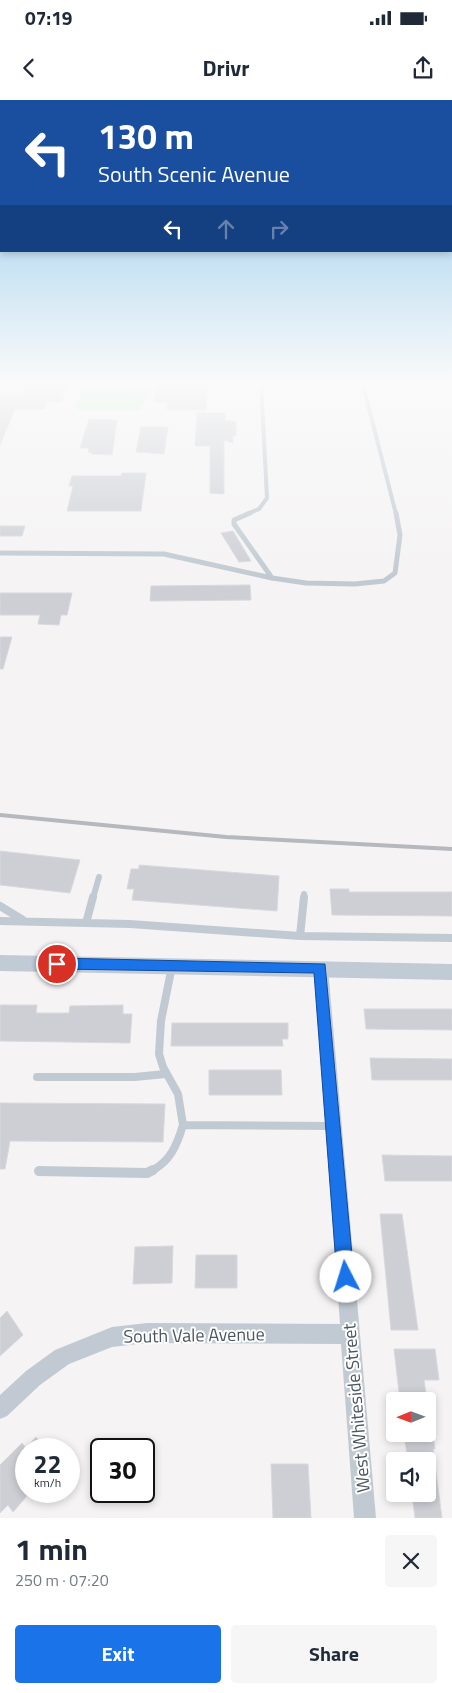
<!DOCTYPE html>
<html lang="en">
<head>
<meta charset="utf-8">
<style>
	:root { --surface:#fff; --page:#f6f6f7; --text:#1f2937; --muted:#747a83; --accent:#1a73e8 }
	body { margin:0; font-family:"Titillium Web",sans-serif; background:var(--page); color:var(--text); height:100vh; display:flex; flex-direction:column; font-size:19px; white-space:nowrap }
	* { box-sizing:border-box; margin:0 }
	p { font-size:16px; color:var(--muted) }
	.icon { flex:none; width:28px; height:28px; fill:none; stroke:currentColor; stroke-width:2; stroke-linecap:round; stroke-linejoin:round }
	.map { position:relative; height:1418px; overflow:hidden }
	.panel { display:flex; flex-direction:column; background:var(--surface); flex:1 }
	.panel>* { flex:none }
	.banner { position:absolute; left:0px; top:0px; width:452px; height:152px; box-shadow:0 2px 8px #0003; background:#1a4fa0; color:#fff; overflow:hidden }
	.needle { width:32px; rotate:269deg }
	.buttons { position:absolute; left:386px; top:1292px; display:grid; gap:10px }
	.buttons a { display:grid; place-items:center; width:50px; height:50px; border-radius:5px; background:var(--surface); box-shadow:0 2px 8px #0003; font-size:25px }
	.speed { position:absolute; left:15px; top:1338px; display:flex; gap:10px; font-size:25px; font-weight:700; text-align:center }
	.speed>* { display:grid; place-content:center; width:65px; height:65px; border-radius:50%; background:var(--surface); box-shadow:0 2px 8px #0003; line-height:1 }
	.speed small { font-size:12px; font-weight:400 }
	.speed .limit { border:2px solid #111; border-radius:8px; background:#fff; color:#111 }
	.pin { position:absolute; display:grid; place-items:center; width:42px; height:42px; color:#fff; margin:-21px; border:2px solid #fff; border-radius:50%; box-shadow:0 1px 5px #0007 }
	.me { position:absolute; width:55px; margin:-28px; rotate:355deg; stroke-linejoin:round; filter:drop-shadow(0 0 4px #0008) }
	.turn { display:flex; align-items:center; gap:18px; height:105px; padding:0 15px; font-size:22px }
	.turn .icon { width:65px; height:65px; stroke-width:2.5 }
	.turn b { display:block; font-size:35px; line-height:42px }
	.lanes { display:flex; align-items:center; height:48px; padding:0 15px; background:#0003; justify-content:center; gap:25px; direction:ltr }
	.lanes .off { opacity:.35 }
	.round { display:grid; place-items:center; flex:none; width:52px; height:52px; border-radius:5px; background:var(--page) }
	.head { display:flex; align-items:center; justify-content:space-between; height:85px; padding:0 15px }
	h1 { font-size:30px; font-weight:700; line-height:38px }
	.action { display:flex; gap:10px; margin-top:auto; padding:10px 15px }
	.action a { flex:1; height:58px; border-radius:5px; background:var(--accent); color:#fff; font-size:20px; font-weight:700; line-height:58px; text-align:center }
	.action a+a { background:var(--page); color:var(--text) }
	.status { display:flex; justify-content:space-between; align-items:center; height:35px; padding:0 25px; background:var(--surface); direction:ltr }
	.status svg { height:14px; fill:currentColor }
	header { display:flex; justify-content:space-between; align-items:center; height:65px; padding:0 15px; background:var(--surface); font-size:22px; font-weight:700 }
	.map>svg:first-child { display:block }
</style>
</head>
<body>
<div class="status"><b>07:19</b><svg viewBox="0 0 49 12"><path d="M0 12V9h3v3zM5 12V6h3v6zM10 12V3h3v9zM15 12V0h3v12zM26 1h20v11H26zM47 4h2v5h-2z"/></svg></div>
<header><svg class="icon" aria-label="back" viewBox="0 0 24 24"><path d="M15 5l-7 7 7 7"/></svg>Drivr<svg class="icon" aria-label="share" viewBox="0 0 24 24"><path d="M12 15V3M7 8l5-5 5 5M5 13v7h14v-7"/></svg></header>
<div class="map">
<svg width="452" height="1418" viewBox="0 0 452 1418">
	<rect width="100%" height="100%" fill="#f5f3f3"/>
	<path fill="#c3f1d5" d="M86,281H142L151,286L152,291L140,310H80L75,308L83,282Z"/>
	<path fill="#cdcfd5" stroke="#d7d9de" d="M29,281H68L62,302H47L44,309H15L0,345V295H23Z
		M157,281H197V285H207L206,310H167L168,302H154Z
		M197,313H225V321H236V336H233V343L224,340V394L210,393V346H195Z
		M89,319L117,320L112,355L92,354V353L88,352L89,348H80Z
		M141,327H168L164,354L136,352Z
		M122,373H146L141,411H67L73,386H69L72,376H121Z
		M0,426H25L22,436H0Z
		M233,431L251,461L239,462L221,433Z
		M250,485L251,500L150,501L151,486Z
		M0,493H72L67,515H61L59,525L38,524L40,515H0Z
		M0,537H12L3,569H0Z
		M0,751L80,760L70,793L0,785Z
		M139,765L279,776L277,811L132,800L134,789H127L131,769H139Z
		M330,789H349V792H452V816L332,815Z
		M0,905H37L36,913H69L70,906L123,905V914H132L130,943L0,941Z
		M364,909H452V930L366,929Z
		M172,923H288V939H282L283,946H171Z
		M370,958L452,959V980H372Z
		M209,970H281L282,995H209Z
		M0,1003L165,1004L163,1042L10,1041L5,1069H0Z
		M382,1055L452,1056V1081H385Z
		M380,1114H402L418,1230H391Z
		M173,1146L172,1183L133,1184L135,1147Z
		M196,1155H237V1188H195Z
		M7,1211L23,1235L0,1256V1218Z
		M394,1249H435L439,1280H424L427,1301H400Z
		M404,1334H433L435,1349H433L442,1418H415L412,1394H428V1361H408Z
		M36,1337L45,1349H26V1397L13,1412L8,1405L0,1413V1365L22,1343L26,1348Z
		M271,1364H308L311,1418H273Z"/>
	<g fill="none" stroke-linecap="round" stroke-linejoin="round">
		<path stroke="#c1cad2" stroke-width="4" d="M362,281L396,414
			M247,414L259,409L267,398L261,281"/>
		<path stroke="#c1cad2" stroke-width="5" d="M250,413L234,420V424L272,478
			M0,453L164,454L272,478L306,483L355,484L384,481L395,473L400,435L396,413"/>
		<path stroke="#c1cad2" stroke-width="6" d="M93,798L99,777
			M304,798V794"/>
		<path stroke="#c1cad2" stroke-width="8" d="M0,806L23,820
			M0,821L130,824L300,836L452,838
			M86,823L93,797
			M300,836L304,797
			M172,866L161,921L159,954L163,967L178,994L183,1025L332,1026
			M37,977H135L165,974
			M39,1071H52
			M151,1071C170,1062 177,1045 183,1025"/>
		<path stroke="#c1cad2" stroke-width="10" d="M39,1071L147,1073L153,1070"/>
		<path fill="#c1cad2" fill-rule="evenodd" d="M321,862L326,864L328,868L376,1418H354L341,1244L147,1243L112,1247L69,1264L40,1285L7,1316L0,1319V1295L26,1271L55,1250L112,1227L147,1223L340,1224L314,868L316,864Z"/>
		<path fill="#c1cbd6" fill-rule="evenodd" d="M0,855L452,864V880L0,871Z"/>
		<path stroke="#b5b8bd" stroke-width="4" d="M0,715L226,737L452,749"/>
	</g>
	<linearGradient id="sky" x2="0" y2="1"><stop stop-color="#85c3ea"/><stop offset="0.59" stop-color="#fafafa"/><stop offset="1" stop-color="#fafafa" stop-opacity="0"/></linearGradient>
	<rect width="452" height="479" fill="url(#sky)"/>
	<path fill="#1a73e8" stroke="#114b97" d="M57,858L325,864L354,1177L352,1183L346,1186L340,1183L337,1177L314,873L57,869L51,864Z"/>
	<g text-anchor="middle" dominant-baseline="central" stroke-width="4" stroke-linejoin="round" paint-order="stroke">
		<g font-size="18" fill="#4a5661" stroke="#fff">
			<text transform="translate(194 1235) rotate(-1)">South Vale Avenue</text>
			<text transform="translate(356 1308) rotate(-95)">West Whiteside Street</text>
		</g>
	</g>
</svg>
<div class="buttons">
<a><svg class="needle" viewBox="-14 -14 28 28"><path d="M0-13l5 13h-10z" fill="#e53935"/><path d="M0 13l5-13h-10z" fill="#747a83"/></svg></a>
<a><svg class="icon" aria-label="sound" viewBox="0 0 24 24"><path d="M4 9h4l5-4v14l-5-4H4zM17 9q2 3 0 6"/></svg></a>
</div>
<div class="speed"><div>22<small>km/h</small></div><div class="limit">30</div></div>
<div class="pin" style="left:57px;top:864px;background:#d93025"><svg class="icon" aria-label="arrive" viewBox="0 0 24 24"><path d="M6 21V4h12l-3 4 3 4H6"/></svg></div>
<svg class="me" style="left:346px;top:1177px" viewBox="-20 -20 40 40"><circle r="19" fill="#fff"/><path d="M0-13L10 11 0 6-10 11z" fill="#1a73e8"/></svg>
<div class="banner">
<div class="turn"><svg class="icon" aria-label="left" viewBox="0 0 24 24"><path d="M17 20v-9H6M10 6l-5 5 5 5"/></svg><div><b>130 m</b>South Scenic Avenue</div></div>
<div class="lanes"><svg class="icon" aria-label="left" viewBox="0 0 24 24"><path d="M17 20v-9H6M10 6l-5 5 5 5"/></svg><svg class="icon off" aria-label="ahead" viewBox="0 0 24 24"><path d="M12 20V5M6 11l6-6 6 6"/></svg><svg class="icon off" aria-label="right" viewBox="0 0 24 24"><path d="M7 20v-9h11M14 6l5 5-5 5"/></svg></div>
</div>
</div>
<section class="panel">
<div class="head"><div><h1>1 min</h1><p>250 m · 07:20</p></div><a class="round"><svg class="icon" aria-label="close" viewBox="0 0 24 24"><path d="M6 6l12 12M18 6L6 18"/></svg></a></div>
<div class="action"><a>Exit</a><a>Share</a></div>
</section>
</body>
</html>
